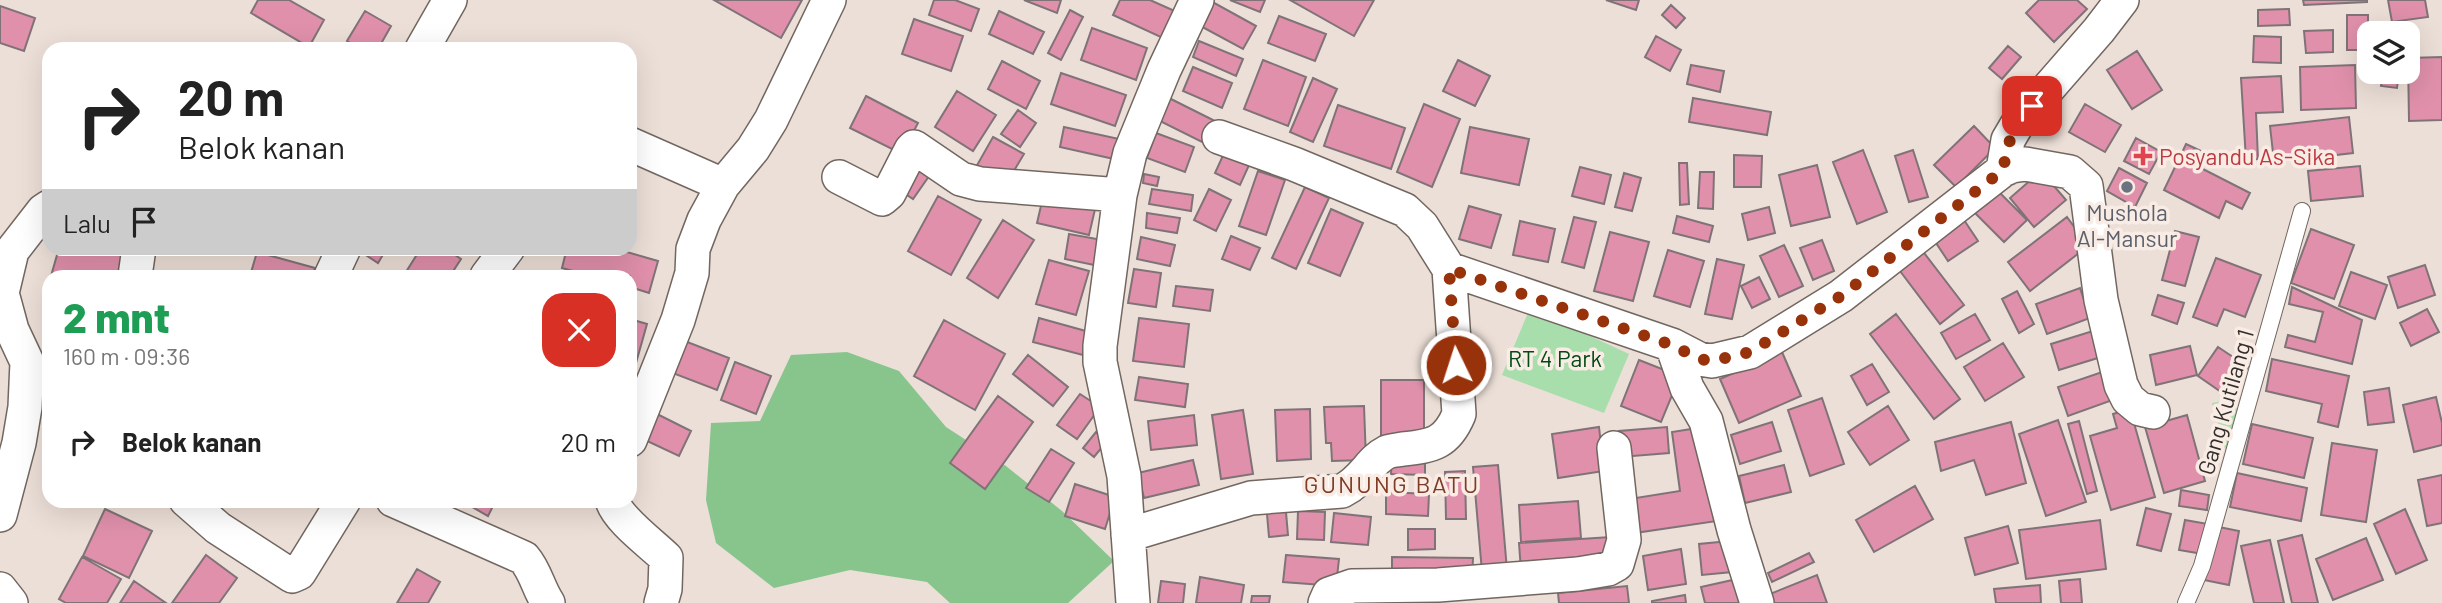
<!DOCTYPE html>
<html lang="id">
<head>
<meta charset="utf-8">
<style>
	:root { --surface:#fff; --page:#f2f2f2; --text:#222; --muted:#767676 }
	body { margin:0; font-family:Barlow,sans-serif; background:var(--page); color:var(--text); height:100vh; display:flex; flex-direction:column; font-size:26px; white-space:nowrap }
	* { box-sizing:border-box; margin:0 }
	p { font-size:23px; color:var(--muted) }
	.icon { flex:none; width:38px; height:38px; fill:none; stroke:currentColor; stroke-width:2; stroke-linecap:round; stroke-linejoin:round }
	.map { position:relative; flex:1; overflow:hidden }
	.side { position:absolute; left:42px; top:270px; width:595px; height:238px; display:flex; flex-direction:column; background:var(--surface); border-radius:21px; box-shadow:0 7px 28px #0002 }
	.side>* { flex:none }
	.hud { position:absolute; left:42px; top:42px; width:595px; height:214px; border-radius:21px; box-shadow:0 7px 28px #0002; background:#fff; color:var(--text); overflow:hidden }
	.fabs { position:absolute; left:2357px; top:21px; display:grid; gap:14px }
	.fabs a { display:grid; place-items:center; width:63px; height:63px; border-radius:14px; background:var(--surface); box-shadow:0 7px 28px #0002; font-size:35px }
	.pin { position:absolute; display:grid; place-items:center; width:60px; height:60px; color:#fff; margin:-30px; border-radius:14px; box-shadow:0 4px 10px #0006 }
	.me { position:absolute; width:77px; margin:-38px; rotate:356deg; stroke-linejoin:round; filter:drop-shadow(0 0 5px #0008) }
	.turn { display:flex; align-items:center; gap:24px; height:147px; padding:0 21px; font-size:32px }
	.turn .icon { width:91px; height:91px; stroke-width:2.5 }
	.turn b { display:block; font-size:49px; line-height:60px }
	.then { display:flex; align-items:center; height:66px; padding:0 21px; background:#0003; gap:14px; font-size:26px }
	.round { display:grid; place-items:center; flex:none; width:74px; height:74px; border-radius:21px; background:var(--page) }
	.summary { display:flex; align-items:center; justify-content:space-between; height:119px; padding:0 21px }
	h1 { font-size:42px; font-weight:800; line-height:52px; color:#1e9e55 }
	ul { padding:0; list-style:none }
	li { display:flex; align-items:center; gap:21px; height:105px; padding:0 21px }
	li div { flex:1 }
	li b { display:block; font-size:26px }
	li em { font-style:normal }
	.map>svg:first-child { display:block }
</style>
</head>
<body>
<div class="map">
<svg width="2442" height="603" viewBox="0 0 2442 603">
	<rect width="100%" height="100%" fill="#ecdfd7"/>
	<path fill="#a8ddac" d="M1530,308L1629,354L1604,413L1502,375Z
		M2227,400L2231,402L2240,412L2226,452L2212,403Z"/>
	<path fill="#88c58d" d="M847,352L899,371L946,427L1006,466L1062,511L1114,561L1068,603H950L927,582L850,570L774,588L716,543L706,500L711,423L760,421L791,355Z"/>
	<path fill="#e090ab" stroke="#807377" stroke-width="2" d="M258,0H289L324,20L309,47L251,13Z
		M714,0H802L781,38Z
		M934,0H955L979,9L971,31L929,15Z
		M1024,0H1061L1057,13Z
		M1120,0H1150L1177,12L1165,39L1113,15Z
		M1209,0L1256,26L1243,49L1195,23Z
		M1230,0H1265L1260,12Z
		M1290,0H1374L1354,36Z
		M1606,0H1639L1636,10Z
		M2039,0H2077L2087,9L2054,42L2026,13Z
		M2303,0H2367V2L2304,5Z
		M2388,0H2425L2428,17L2392,22Z
		M1671,5L1685,18L1676,28L1662,15Z
		M0,6L35,18L24,51L0,43Z
		M2289,9L2290,25L2258,26V10Z
		M1070,10L1083,17L1061,60L1048,53Z
		M365,11L391,26L378,49H361L347,41Z
		M999,11L1044,32L1033,54L989,34Z
		M2347,15H2368V50H2347Z
		M1279,16L1326,34L1315,61L1268,43Z
		M914,19L963,36L951,71L902,54Z
		M1092,28L1147,48L1136,80L1081,60Z
		M2333,30V52L2306,53L2304,31Z
		M1656,36L1681,50L1670,71L1645,57Z
		M2254,36L2281,37V63L2253,62Z
		M1199,41L1243,59L1236,76L1193,57Z
		M2008,46L2021,57L2002,79L1989,68Z
		M2137,51L2162,90L2132,109L2107,70Z
		M2442,57V120L2409,121L2408,58Z
		M1263,60L1306,77L1288,126L1244,109Z
		M1458,60L1490,76L1475,106L1443,91Z
		M1002,61L1040,81L1026,109L988,89Z
		M1691,65L1724,71L1720,92L1687,84Z
		M2355,65L2356,108L2301,110L2300,67Z
		M1193,67L1232,83L1222,108L1183,91Z
		M2383,72H2399L2397,88L2381,86Z
		M1061,73L1126,95L1115,126L1051,104Z
		M2281,76L2283,112L2256,113L2258,159L2246,160L2241,78Z
		M1313,78L1337,89L1313,142L1290,132Z
		M957,91L996,115L973,151L935,127Z
		M866,96L918,123L902,154L850,128Z
		M1167,97L1213,120L1202,142L1156,119Z
		M1693,98L1771,112L1767,135L1689,122Z
		M1424,104L1460,119L1432,187L1397,172Z
		M2085,104L2121,125L2105,152L2069,132Z
		M1338,105L1405,128L1391,169L1324,146Z
		M1018,110L1036,123L1020,147L1001,134Z
		M2349,117L2353,153L2274,162L2270,126Z
		M1974,126L1995,148L1956,187L1934,165Z
		M1064,127L1119,139L1114,159L1060,147Z
		M1470,127L1529,139L1519,185L1461,173Z
		M1156,133L1194,147L1185,172L1147,158Z
		M993,137L1024,154L1006,184L976,167Z
		M2136,138L2161,152L2149,174L2124,161Z
		M2186,144L2201,151L2195,165L2250,193L2242,209L2226,201L2219,218L2164,190Z
		M1863,150L1887,212L1857,224L1833,162Z
		M1913,150L1928,197L1909,202L1895,156Z
		M1225,151L1250,163L1240,185L1215,173Z
		M1734,155L1762,156L1761,187H1734Z
		M918,158L934,169L913,199L897,188Z
		M1679,163H1687L1689,204L1680,205Z
		M1817,165L1830,217L1791,226L1779,175Z
		M2360,166L2363,196L2311,201L2308,171Z
		M1580,167L1611,175L1604,204L1572,196Z
		M2119,168L2147,183L2135,207L2107,191Z
		M1258,171L1285,180L1266,235L1239,226Z
		M2041,171L2066,200L2034,227L2010,198Z
		M1700,172H1714L1713,209L1698,208Z
		M1624,173L1641,178L1632,211L1615,207Z
		M1144,174L1159,177L1157,186L1143,183Z
		M1991,184L2027,220L2004,242L1968,206Z
		M1305,187L1329,198L1296,269L1272,258Z
		M1152,189L1193,195L1191,211L1149,204Z
		M1209,189L1231,200L1216,231L1194,220Z
		M1044,193L1096,205L1089,235L1037,223Z
		M938,196L981,220L951,275L908,251Z
		M1469,206L1501,215L1491,248L1459,239Z
		M1769,207L1775,233L1748,240L1742,214Z
		M1331,209L1363,223L1340,276L1308,263Z
		M1958,211L1978,241L1948,261L1928,231Z
		M1147,213L1180,218L1177,233L1146,228Z
		M1677,216L1713,226L1709,242L1673,233Z
		M1574,217L1596,222L1584,268L1562,262Z
		M2067,217L2088,246L2030,291L2008,262Z
		M1003,220L1034,240L998,298L967,278Z
		M1520,221L1555,229L1548,262L1513,255Z
		M2311,229L2354,245L2334,299L2291,283Z
		M2175,231L2199,237L2185,286L2162,280Z
		M1610,232L1649,242L1633,301L1594,291Z
		M1069,234L1108,241L1104,267L1065,259Z
		M1231,236L1260,248L1250,270L1222,259Z
		M1141,237L1175,245L1170,266L1137,259Z
		M1822,240L1834,271L1813,280L1800,248Z
		M1784,245L1803,286L1779,297L1760,256Z
		M1918,245L1964,305L1940,324L1894,263Z
		M59,248H123L125,249L117,276H51Z
		M355,248H387L378,263Z
		M421,248H445L461,259L450,276H413L406,272Z
		M567,248H613L658,261L649,293L630,287V276H591L562,268Z
		M1668,250L1704,261L1690,307L1654,296Z
		M257,252L315,268L312,276H250Z
		M2216,258L2261,275L2245,317L2224,309L2217,326L2193,317Z
		M1717,259L1744,265L1732,319L1705,314Z
		M1049,260L1089,271L1076,315L1036,304Z
		M2425,265L2435,295L2398,308L2388,277Z
		M1134,269L1161,273L1156,307L1128,303Z
		M2351,272L2387,285L2375,319L2339,306Z
		M1759,277L1770,299L1752,308L1741,286Z
		M1176,286L1213,290L1210,311L1173,306Z
		M2292,287L2362,320L2352,364L2285,347L2288,335L2315,342L2323,312L2289,304Z
		M2080,288L2090,318L2047,334L2036,304Z
		M2017,291L2034,324L2019,333L2002,299Z
		M2158,295L2184,303L2177,324L2152,315Z
		M2427,309L2439,332L2411,346L2400,323Z
		M1896,314L1960,399L1934,419L1870,334Z
		M1975,314L1990,340L1956,359L1941,333Z
		M1039,318L1093,333L1087,356L1033,342Z
		M1139,318L1189,324L1184,367L1133,361Z
		M630,319L647,324L634,370L630,369Z
		M944,320L1005,354L975,410L914,376Z
		M2093,331L2101,357L2059,370L2051,344Z
		M682,340L729,358L717,390L670,372Z
		M2003,343L2024,377L1985,401L1964,367Z
		M2190,346L2197,375L2156,385L2150,355Z
		M2218,347L2248,367L2227,396L2198,376Z
		M1782,352L1801,396L1739,423L1720,379Z
		M1028,355L1068,387L1053,406L1013,374Z
		M2272,359L2349,376L2338,427L2318,422L2322,404L2266,391Z
		M1639,360L1680,376L1661,422L1621,406Z
		M735,362L771,376L756,414L721,400Z
		M1872,364L1889,392L1867,405L1851,376Z
		M2111,369L2121,397L2068,416L2058,387Z
		M1139,377L1188,384L1185,407L1135,400Z
		M1381,380H1424V438H1381Z
		M2389,388L2394,422L2368,425L2364,392Z
		M1080,394L1100,407L1077,439L1057,425Z
		M998,396L1033,422L985,489L950,463Z
		M2436,397L2442,423V445L2414,452L2403,405Z
		M1822,398L1844,464L1810,476L1788,410Z
		M1364,406L1366,460L1332,461L1331,443H1326L1324,407Z
		M1888,406L1909,440L1870,465L1848,432Z
		M1310,409L1311,459L1277,461L1275,410Z
		M2130,409L2155,497L2111,510L2090,436L2117,428L2113,414Z
		M1243,410L1253,474L1221,479L1212,415Z
		M657,414L691,431L679,456L645,440Z
		M1194,415L1197,445L1151,450L1148,421Z
		M2187,415L2205,481L2164,493L2145,427Z
		M2058,420L2086,502L2046,516L2019,434Z
		M2079,421L2097,491L2087,494L2068,424Z
		M1772,422L1781,451L1740,464L1731,435Z
		M2011,422L2026,483L1986,495L1974,460L1941,471L1935,442Z
		M2252,424L2313,438L2304,478L2243,464Z
		M1599,427L1604,471L1558,478L1552,434Z
		M1667,427L1669,453L1621,457L1619,431Z
		M1704,427L1717,521L1628,534L1623,500L1680,491L1672,432Z
		M1096,432L1107,441L1094,457L1083,448Z
		M2332,443L2377,450L2366,522L2321,515Z
		M1051,449L1074,463L1049,502L1026,488Z
		M1392,454L1425,455V475L1391,474Z
		M1193,460L1199,485L1144,498L1138,473Z
		M1498,465L1507,570L1482,572L1473,467Z
		M1784,465L1791,492L1745,503L1739,476Z
		M1465,471L1466,519H1446L1445,472Z
		M2237,473L2307,488L2301,521L2230,507Z
		M2442,475V523L2427,526L2418,480Z
		M1075,484L1115,497L1105,529L1065,516Z
		M1915,486L1933,519L1874,552L1856,520Z
		M2181,490L2209,495L2207,510L2179,506Z
		M1386,492L1429,494L1428,516L1386,514Z
		M460,500H496L488,516Z
		M1285,501L1288,535L1269,537L1266,503Z
		M1578,501L1581,538L1521,542L1519,505Z
		M2146,508L2171,514L2161,551L2137,545Z
		M105,509L152,531L129,578L83,556Z
		M2405,509L2427,560L2396,574L2374,524Z
		M1298,511L1325,512L1324,540L1297,539Z
		M1334,513L1371,517L1368,545L1331,542Z
		M2100,520L2106,569L2026,579L2019,530Z
		M2185,520L2208,524L2203,554L2179,550Z
		M2008,526L2018,563L1975,575L1965,538Z
		M2214,526L2239,531L2229,585L2204,580Z
		M1408,529H1435V549L1408,550Z
		M2302,535L2318,603H2292L2278,541Z
		M1610,537L1611,565L1521,571L1519,543Z
		M2366,538L2383,580L2333,600L2316,559Z
		M2270,540L2284,603H2254L2241,546Z
		M1729,541L1732,572L1702,575L1699,544Z
		M1681,549L1686,584L1648,590L1643,556Z
		M1809,553L1814,562L1772,582L1768,573Z
		M206,555L237,578L219,603H172Z
		M1286,555L1339,559L1336,586L1283,582Z
		M82,557L121,579L107,603H66L59,599Z
		M1392,557L1473,558L1472,581L1392,580Z
		M417,569L440,582L428,603H397Z
		M1817,575L1827,603H1774L1770,594Z
		M1200,577L1244,585L1241,603H1196Z
		M1737,579L1742,603H1705L1701,587Z
		M2080,579L2082,603H2061L2059,581Z
		M134,581L166,603H120Z
		M1161,581L1185,584L1183,603H1158Z
		M2040,585L2041,603H1996L1994,589Z
		M1627,586L1629,603H1559L1558,593Z
		M1685,595L1686,603H1652V601Z
		M1252,596H1270L1269,603H1251Z"/>
	<g fill="none" stroke-linecap="round" stroke-linejoin="round">
		<g stroke="#726760" stroke-width="18">
			<path id="service" d="M2186,603L2202,566L2302,211"/>
		</g>
		<g stroke="#726760" stroke-width="36">
			<path id="minor" d="M422,49L450,0
				M630,144L723,185
				M2003,170L2008,140L2018,123L2099,30L2122,0
				M839,177L882,199L889,193L911,150L914,147L961,179L980,184L1120,195
				M1449,269L1672,345L1699,359L1712,361L1750,352L1841,296L2003,170L2012,166L2025,164L2070,172L2086,186L2101,300L2121,385L2128,399L2140,409L2153,412
				M135,276L139,248
				M331,276L344,248
				M487,276L508,248
				M1672,345L1687,388L1706,421L1734,530L1757,603
				M630,440L678,320L692,273L693,249L704,220L723,185L753,149L771,120L829,0
				M186,500L218,528L292,576L299,573L344,500
				M393,500L524,558C536,572 538,588 548,603
				M612,500C617,519 652,544 666,558L665,589L661,603
				M0,515L19,443L25,407L27,362L12,330L2,293L12,251L43,211L49,207
				M1128,535L1251,498L1342,491C1364,480 1369,461 1387,452C1392,450 1398,450 1403,449C1433,446 1447,443 1459,414L1449,269L1422,226L1405,210L1294,164L1219,137
				M0,589L11,603
				M1133,603L1124,476L1100,362V346L1120,195L1130,153L1164,70L1197,0
				M1325,603L1329,594L1352,586L1438,585L1578,574L1608,569L1617,564L1624,540L1614,448"/>
		</g>
		<use href="#service" stroke="#fff" stroke-width="16"/>
		<use href="#minor" stroke="#fff" stroke-width="33"/>
	</g>
	<g fill="none" stroke-linecap="round" stroke-linejoin="round">
		<path stroke="#98320a" stroke-width="12" stroke-dasharray="0 21.6" d="M1456,365L1449,269L1672,345L1699,359L1712,361L1750,352L1841,296L2003,170C2009,139 2011,130 2032,106"/>
	</g>
	<path fill="#e0444e" stroke="#f9ece4" stroke-width="2.5" d="M2139.5 145.5h7v7h7v7h-7v7h-7v-7h-7v-7h7z"/>
	<circle fill="#6b7280" stroke="#f9ece4" stroke-width="2.5" cx="2127" cy="187" r="7"/>
	<g text-anchor="middle" dominant-baseline="central" stroke-width="7" stroke-linejoin="round" paint-order="stroke">
		<g font-size="23" fill="#be3a42" stroke="#f9ece4" text-anchor="start">
			<text x="2159" y="156">Posyandu As-Sika</text>
		</g>
		<g font-size="23" fill="#5b616d" stroke="#f9ece4">
			<text x="2127" y="212">Mushola<tspan x="2127" dy="26">Al-Mansur</tspan></text>
		</g>
		<g font-size="23" fill="#024a15" stroke="#f9ece4">
			<text x="1555" y="358">RT 4 Park</text>
		</g>
		<g font-size="23" fill="#322e2b" stroke="#f9ece4">
			<text transform="translate(2225 402) rotate(-74)">Gang Kutilang 1</text>
		</g>
		<g font-size="24" letter-spacing="2" fill="#7f3b26" stroke="#f9ece4">
			<text x="1392" y="483">GUNUNG BATU</text>
		</g>
	</g>
</svg>
<div class="fabs">
<a><svg class="icon" aria-label="layers" viewBox="0 0 24 24"><path d="M12 4l9 5-9 5-9-5zM3 14l9 5 9-5"/></svg></a>
</div>
<div class="pin" style="left:2032px;top:106px;background:#d93025"><svg class="icon" aria-label="arrive" viewBox="0 0 24 24"><path d="M6 21V4h12l-3 4 3 4H6"/></svg></div>
<svg class="me" style="left:1456px;top:365px" viewBox="-20 -20 40 40"><circle r="17" fill="#98320a" stroke="#fff" stroke-width="3"/><path d="M0-11L8 9 0 5-8 9z" fill="#fff"/></svg>
<div class="hud">
<div class="turn"><svg class="icon" aria-label="right" viewBox="0 0 24 24"><path d="M7 20v-9h11M14 6l5 5-5 5"/></svg><div><b>20 m</b>Belok kanan</div></div>
<div class="then">Lalu<svg class="icon" aria-label="arrive" viewBox="0 0 24 24"><path d="M6 21V4h12l-3 4 3 4H6"/></svg></div>
</div>
<section class="side">
<div class="summary"><div><h1>2 mnt</h1><p>160 m · 09:36</p></div><a class="round" style="background:#d93025;color:#fff"><svg class="icon" aria-label="close" viewBox="0 0 24 24"><path d="M6 6l12 12M18 6L6 18"/></svg></a></div>
<ul>
<li><svg class="icon" aria-label="right" viewBox="0 0 24 24"><path d="M7 20v-9h11M14 6l5 5-5 5"/></svg><div><b>Belok kanan</b></div><em>20 m</em></li>
</ul>
</section>
</div>
</body>
</html>
